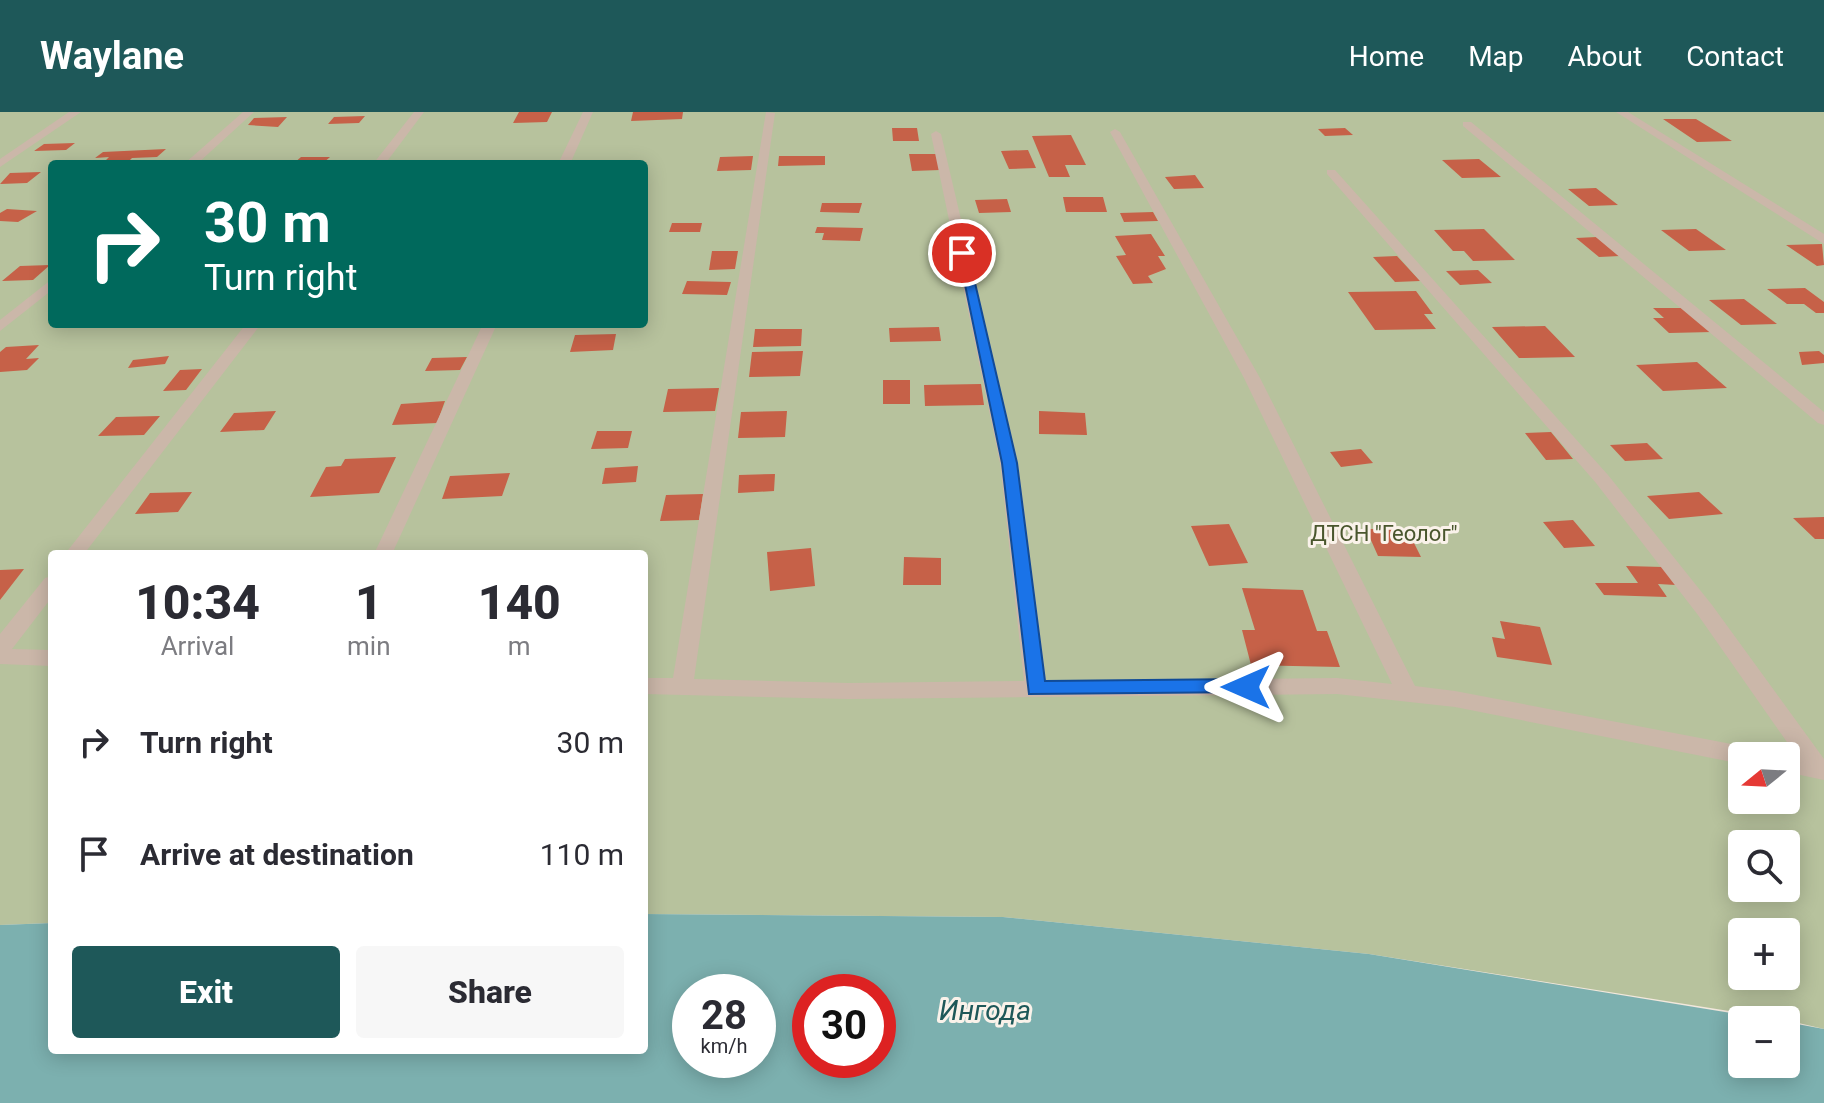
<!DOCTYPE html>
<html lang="en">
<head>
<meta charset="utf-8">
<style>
	:root { --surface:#fff; --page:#f7f7f7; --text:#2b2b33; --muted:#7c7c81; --accent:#1e5859 }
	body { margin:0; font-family:Roboto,sans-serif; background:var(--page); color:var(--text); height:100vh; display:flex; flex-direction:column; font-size:30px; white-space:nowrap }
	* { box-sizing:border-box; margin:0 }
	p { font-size:26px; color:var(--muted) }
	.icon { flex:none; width:44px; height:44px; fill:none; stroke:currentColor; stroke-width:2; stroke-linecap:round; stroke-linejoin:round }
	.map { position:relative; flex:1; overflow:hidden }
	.drawer { position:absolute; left:48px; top:438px; width:600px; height:504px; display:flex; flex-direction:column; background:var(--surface); border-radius:8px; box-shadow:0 4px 20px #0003 }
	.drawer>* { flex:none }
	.banner { position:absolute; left:48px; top:48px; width:600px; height:168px; border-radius:8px; box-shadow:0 4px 20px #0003; background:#00695c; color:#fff; overflow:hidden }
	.needle { width:52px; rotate:252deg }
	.tools { position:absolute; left:1728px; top:630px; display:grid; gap:16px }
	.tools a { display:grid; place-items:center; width:72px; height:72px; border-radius:8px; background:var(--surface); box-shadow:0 4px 20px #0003; font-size:40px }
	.speed { position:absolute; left:672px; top:862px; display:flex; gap:16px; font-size:40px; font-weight:700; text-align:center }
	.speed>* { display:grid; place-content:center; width:104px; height:104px; border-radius:50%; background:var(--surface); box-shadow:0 4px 20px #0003; line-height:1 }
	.speed small { font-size:20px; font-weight:400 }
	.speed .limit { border:12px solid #d22; background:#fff; color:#111 }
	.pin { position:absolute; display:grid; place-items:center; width:68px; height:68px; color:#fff; margin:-34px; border:4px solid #fff; border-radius:50%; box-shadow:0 2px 8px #0007 }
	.me { position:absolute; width:88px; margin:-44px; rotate:270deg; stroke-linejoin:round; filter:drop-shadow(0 0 6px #0008) }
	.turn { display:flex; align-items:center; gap:28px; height:168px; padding:0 24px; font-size:36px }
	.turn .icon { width:104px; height:104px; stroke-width:2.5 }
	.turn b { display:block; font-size:56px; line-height:68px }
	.eta { display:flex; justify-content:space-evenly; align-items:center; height:136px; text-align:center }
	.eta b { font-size:48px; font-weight:800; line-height:56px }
	.primary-button { display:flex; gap:16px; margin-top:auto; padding:16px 24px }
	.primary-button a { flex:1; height:92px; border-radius:8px; background:var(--accent); color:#fff; font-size:32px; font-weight:800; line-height:92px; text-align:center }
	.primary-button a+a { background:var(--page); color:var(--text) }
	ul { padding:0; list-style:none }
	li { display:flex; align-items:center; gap:24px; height:112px; padding:0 24px }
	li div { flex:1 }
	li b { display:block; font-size:30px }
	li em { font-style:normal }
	header { display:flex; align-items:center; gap:48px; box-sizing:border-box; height:112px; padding:0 40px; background:var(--accent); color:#fff }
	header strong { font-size:38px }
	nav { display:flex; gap:44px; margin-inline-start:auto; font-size:28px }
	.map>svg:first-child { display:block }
</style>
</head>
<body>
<header>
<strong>Waylane</strong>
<nav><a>Home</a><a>Map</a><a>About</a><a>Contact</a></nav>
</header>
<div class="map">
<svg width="1824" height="991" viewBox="0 0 1824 991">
	<rect width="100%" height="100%" fill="#f2e8dd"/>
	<path fill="#b7c29d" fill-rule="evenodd" d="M0,0H1824V917L1786,908L1369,842L1003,805L644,802V442H52V811L0,813ZM52,52H644V212H52ZM1742,644H1786V688H1742ZM1742,732H1786V776H1742ZM1742,820H1786V864H1742Z"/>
	<path fill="#7cb0af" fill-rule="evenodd" d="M644,802L1003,805L1369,842L1774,908H1742V952H1786V910L1824,917V991H0V813L52,811V938H644ZM690,880H758V948H690ZM878,880V948H810V880Z"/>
	<path fill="#c66148" d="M519,0H552L547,10L513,11Z
		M633,0H683L682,7L631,9Z
		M365,4L359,11L328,12L334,5Z
		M287,5L278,15L248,13L254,6Z
		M1663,7H1696L1732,29L1697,30Z
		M892,16H917L919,29H893Z
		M1345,16L1353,23L1325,24L1318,17Z
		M1071,23L1086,53H1065L1070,65H1049L1032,24Z
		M75,31L66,38L34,39L44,32Z
		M166,37L157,45L132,46L128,50L103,51L109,45L95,46L103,40Z
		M1028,38L1036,56L1009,57L1001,39Z
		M909,42H936L940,58L912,59Z
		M753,44L751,58L717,59L720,45Z
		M779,44H825V53L778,54Z
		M301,45H330L322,52H293Z
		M1479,47L1501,65L1462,66L1442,48Z
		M41,60L27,71L0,72L10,61Z
		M1195,63L1204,76L1174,77L1165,65Z
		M1596,76L1618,93L1589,94L1568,77Z
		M1063,85H1103L1107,100H1066Z
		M1007,87L1011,100L979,101L975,88Z
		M822,91H862L859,101L820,100Z
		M7,97L37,99L18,110L0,109V101Z
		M1153,100L1158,109L1124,110L1120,101Z
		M672,111H702L700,120H669Z
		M817,115L863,116L860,129L822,128L824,121H815Z
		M1484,117L1515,148L1473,149L1464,139H1453L1434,118Z
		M1696,117L1726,138L1689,139L1661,118Z
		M1151,122L1165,144H1158L1166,157L1148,164L1153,171L1133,172L1116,144L1126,143L1115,124Z
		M1597,125L1620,144L1599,145L1576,126Z
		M1822,132L1824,153L1817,154L1786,133Z
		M712,139H738L735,157L709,158Z
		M1397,144L1420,169L1395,170L1373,145Z
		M50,153L33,168L2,169L20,154Z
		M1478,158L1492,171L1460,173L1446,159Z
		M687,169L731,170L727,183L682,182Z
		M1805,176L1824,190V201H1816L1804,192H1787L1767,177Z
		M1416,179L1433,202H1424L1436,217L1375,218L1348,180Z
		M1744,187L1777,212L1741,213L1709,188Z
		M1653,196H1684L1712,220L1669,221L1653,206H1664Z
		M1545,214L1575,245L1519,246L1492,215Z
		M939,215L941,229L890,230L889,216Z
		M755,217H802L801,234L753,235Z
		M616,222L613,238L570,240L575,223Z
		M39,233L26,247L39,246L27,258L0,260V240L6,235Z
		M803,239L800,264L749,265L752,240Z
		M1819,239L1824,243V251L1802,253L1799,240Z
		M169,244L165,252L128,256L133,248Z
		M467,245L460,258L425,259L432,246Z
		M1697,250L1727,276L1663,279L1636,253Z
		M202,257L186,278L163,279L180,258Z
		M883,268H910V292H883Z
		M981,272L984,293L925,294L924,273Z
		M719,276L715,299L663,300L668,277Z
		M445,289L437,311L392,313L401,292Z
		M276,299L264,318L220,320L234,301Z
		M787,299L785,325L738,326L741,300Z
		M1039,299L1085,301L1087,323L1039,322Z
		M160,304L144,323L98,324L116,305Z
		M597,319H632L628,336L591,337Z
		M1551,320L1573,347L1546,348L1525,321Z
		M1647,331L1663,347L1625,349L1610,333Z
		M1361,337L1373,351L1341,355L1330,340Z
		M396,345L379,381L310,385L326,355L341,354L345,347Z
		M638,354L636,370L602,372L605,356Z
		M510,361L502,384L442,387L450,364Z
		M775,362L774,379L738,381L739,363Z
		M192,380L178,400L135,402L150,381Z
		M1699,380L1723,402L1669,407L1647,384Z
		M703,382L699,408L660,409L666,383Z
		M1824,405V427H1815L1793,406Z
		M1573,408L1595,434L1564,436L1543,410Z
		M1229,412L1248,451L1209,454L1191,414Z
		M1366,417H1407L1421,445L1378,444Z
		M811,436L815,474L770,479L767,440Z
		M904,445L941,446V473H903Z
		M1626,454L1663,455L1676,473L1658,472L1667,485L1604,483L1595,471H1638Z
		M24,457L0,488V458Z
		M1242,476L1303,478L1317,519H1327L1340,555L1251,553L1242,518H1255Z
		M1500,509L1540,515L1552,553L1497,545L1492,525L1505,527Z"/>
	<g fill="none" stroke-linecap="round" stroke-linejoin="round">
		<path fill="#cbb7a9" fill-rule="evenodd" d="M69,0H81L0,55V47Z
			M243,0H254L197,52H184Z
			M414,0H424L385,52H373Z
			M583,0H593L570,52H558Z
			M766,0L775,1L694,567L849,571L1024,569L1000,351L931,22L936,19L941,22L1018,351L1046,569L1337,566L1392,572L1244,266L1110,20L1115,17L1120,20L1260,266L1415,574L1455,579L1747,635L1755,637L1758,644H1742V652L1455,595L1337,582L849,587L644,582V566H673Z
			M1616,0H1628L1824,122V132Z
			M1463,10H1471L1824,300V313L1818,311L1463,14Z
			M1327,58H1335L1608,363L1712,493L1824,647V668L1786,660V644H1779L1796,643L1698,503L1596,371L1327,62Z
			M52,167V178L0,219V208Z
			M246,212H261L84,442H65Z
			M483,212H497L392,442H374Z
			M52,464V485L12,537L52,538V554L0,552V522L45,466Z"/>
	</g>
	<path fill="#1a73e8" stroke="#114b97" stroke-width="2" d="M958,139L968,141L1017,351L1045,569L1246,567L1253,569L1256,575L1253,580L1029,582L1002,351Z"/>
	<g text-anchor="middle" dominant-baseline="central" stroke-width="6" stroke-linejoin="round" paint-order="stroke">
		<g font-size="22" fill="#49562d" stroke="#faf2ea">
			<text x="1384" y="421">ДТСН "Геолог"</text>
		</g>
		<g font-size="28" font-style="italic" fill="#1e5859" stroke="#faf2ea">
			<text x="985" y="898">Ингода</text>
		</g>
	</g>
</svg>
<div class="tools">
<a><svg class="needle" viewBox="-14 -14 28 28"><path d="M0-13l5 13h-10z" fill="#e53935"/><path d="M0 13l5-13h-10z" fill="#7c7c81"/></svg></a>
<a><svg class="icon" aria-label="search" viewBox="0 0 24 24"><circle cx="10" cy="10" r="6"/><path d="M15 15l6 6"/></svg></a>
<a>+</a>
<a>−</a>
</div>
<div class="speed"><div>28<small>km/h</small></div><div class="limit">30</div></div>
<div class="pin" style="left:962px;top:141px;background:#d93025"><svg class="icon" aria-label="arrive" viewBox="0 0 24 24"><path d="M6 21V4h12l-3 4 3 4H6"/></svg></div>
<svg class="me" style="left:1246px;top:575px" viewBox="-20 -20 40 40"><path d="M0-17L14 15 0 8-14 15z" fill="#1a73e8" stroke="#fff" stroke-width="4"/></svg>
<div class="banner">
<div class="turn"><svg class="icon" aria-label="right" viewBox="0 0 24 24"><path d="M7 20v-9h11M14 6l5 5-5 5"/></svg><div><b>30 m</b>Turn right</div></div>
</div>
<section class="drawer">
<div class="eta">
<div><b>10:34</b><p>Arrival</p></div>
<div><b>1</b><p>min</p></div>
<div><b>140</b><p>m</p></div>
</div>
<ul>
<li><svg class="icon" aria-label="right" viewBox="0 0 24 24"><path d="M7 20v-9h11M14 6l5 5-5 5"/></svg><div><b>Turn right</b></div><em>30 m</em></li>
<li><svg class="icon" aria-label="arrive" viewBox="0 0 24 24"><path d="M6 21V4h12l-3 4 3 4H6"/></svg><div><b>Arrive at destination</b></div><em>110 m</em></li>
</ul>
<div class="primary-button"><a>Exit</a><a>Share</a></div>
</section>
</div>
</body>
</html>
